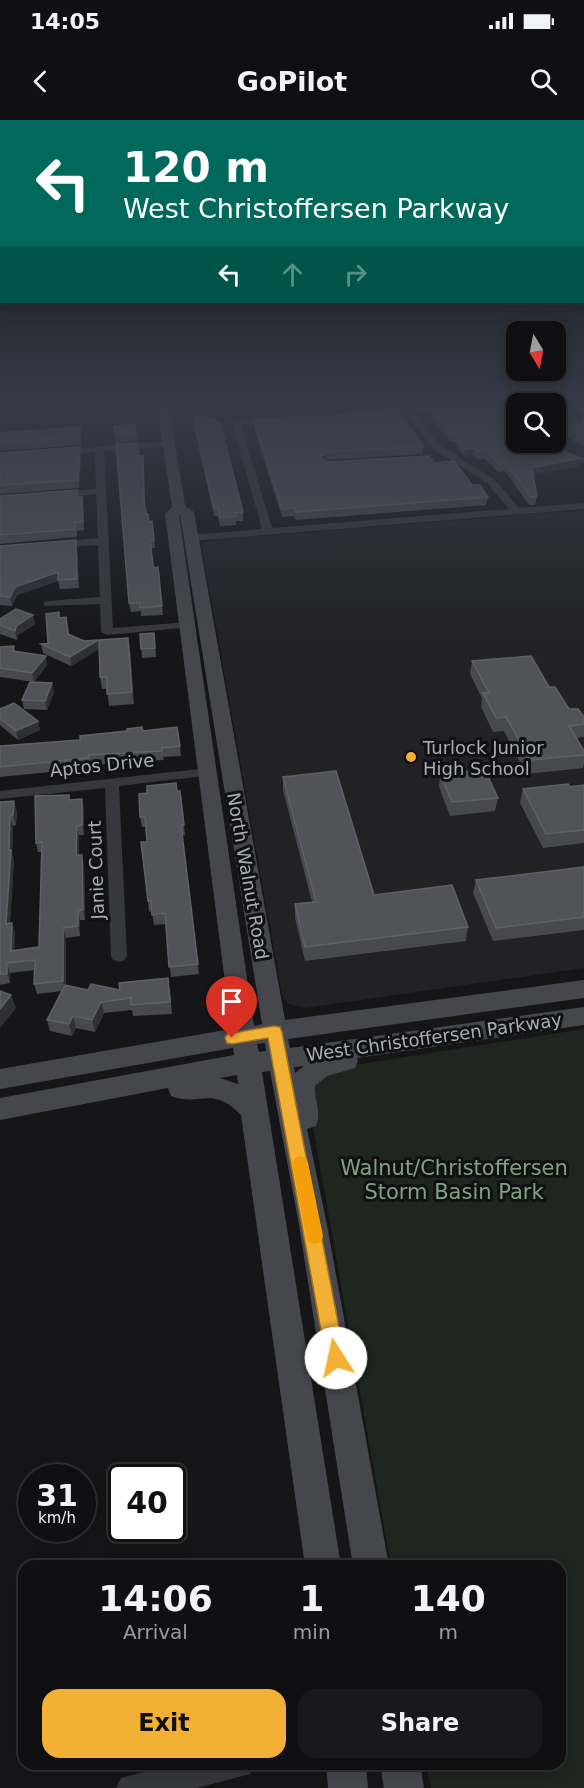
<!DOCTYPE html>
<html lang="en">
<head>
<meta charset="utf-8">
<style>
	:root { --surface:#101012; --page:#19191b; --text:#f1f3f6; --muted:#9c9d9f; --line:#303032; --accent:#f2b134 }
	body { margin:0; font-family:"DejaVu Sans",sans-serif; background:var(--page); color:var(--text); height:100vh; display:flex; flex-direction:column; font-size:22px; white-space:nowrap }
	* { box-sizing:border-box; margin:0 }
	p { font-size:20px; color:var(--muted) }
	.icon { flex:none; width:33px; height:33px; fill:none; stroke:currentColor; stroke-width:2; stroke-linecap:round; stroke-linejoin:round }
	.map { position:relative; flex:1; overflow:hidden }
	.panel { position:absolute; left:18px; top:1440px; width:548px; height:210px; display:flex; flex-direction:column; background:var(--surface); border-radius:18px; box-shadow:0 3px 15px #0003,0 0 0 2px var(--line) }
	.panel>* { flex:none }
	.top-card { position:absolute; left:0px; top:0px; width:585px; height:183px; box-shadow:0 3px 15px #0003,0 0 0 2px var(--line); background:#00695c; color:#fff; overflow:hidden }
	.needle { width:39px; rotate:170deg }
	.controls { position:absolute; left:506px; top:201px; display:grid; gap:12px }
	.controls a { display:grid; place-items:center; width:60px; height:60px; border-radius:12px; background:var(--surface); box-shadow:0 3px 15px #0003,0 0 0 2px var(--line); font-size:30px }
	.speed { position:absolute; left:18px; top:1344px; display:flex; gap:12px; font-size:30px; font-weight:700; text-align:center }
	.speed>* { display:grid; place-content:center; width:78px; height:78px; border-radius:50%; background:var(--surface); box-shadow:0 3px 15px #0003,0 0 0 2px var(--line); line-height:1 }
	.speed small { font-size:15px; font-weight:400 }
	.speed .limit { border:3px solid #111; border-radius:9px; background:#fff; color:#111 }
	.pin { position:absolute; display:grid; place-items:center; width:51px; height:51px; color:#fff; margin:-62px -26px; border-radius:50% 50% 50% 0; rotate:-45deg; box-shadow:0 0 6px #0007 }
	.pin .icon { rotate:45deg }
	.me { position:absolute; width:66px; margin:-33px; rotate:350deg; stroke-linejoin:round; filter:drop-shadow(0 0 4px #0008) }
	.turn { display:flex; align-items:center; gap:21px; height:126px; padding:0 24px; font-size:27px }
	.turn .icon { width:78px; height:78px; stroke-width:2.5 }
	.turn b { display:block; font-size:42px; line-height:51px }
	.lanes { display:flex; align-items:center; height:57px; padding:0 24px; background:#0003; justify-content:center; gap:30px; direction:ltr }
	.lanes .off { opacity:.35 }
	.eta { display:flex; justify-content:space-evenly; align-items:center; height:102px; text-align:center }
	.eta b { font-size:36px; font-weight:700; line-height:42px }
	.action { display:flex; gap:12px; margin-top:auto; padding:12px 24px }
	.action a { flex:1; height:69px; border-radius:18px; background:var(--accent); color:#111; font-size:24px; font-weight:700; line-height:69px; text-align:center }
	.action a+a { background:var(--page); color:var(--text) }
	.status { display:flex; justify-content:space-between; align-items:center; height:42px; padding:0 30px; background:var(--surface); direction:ltr }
	.status svg { height:16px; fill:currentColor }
	header { display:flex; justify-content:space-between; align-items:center; height:78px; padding:0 24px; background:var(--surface); font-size:27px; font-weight:700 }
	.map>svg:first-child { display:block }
</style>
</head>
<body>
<div class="status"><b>14:05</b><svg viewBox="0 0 49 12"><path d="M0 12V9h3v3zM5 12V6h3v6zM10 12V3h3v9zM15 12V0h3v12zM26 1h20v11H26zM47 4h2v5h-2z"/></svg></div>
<header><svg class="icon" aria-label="back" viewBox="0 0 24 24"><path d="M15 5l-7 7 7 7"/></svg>GoPilot<svg class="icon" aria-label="search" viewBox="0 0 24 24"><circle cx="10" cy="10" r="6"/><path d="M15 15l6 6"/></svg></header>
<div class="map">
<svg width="584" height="1668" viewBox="0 0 584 1668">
	<rect width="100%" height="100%" fill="#161618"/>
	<path fill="#222225" d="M584,390V848L305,888L288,884L282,874L201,424L210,420Z"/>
	<path fill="#1e261f" d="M584,909V1668H431L426,1644H560V1446H391L307,973L335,948Z"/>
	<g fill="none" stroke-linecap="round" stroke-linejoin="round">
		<path fill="#37383d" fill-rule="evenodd" d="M453,285H495L491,287L415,293L440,325L494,359L519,388L584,383V389L191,421L186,418L191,415L262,409L232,303L236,300L275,297L279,300L275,303L241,305L272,408L509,389L487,363L433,329L407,294L379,295L375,293L379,291Z
			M501,285H510L516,292V300Z
			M569,285H579L584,288V294Z
			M170,321L173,322V326L104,331L113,508L188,502L192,503V507L107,515L101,512L100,484L44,486V482L48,481L100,477L98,425L54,428L49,425L54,422L98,418L96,374L58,378L53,375L58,372L96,369L95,332L60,335L56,332L57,330Z
			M539,322C556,322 568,334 584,338V344L566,339Z
			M208,648L215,652L213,655L119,666L127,836L125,840L119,842L113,840L111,836L105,668L0,679V671Z
			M174,1644H254L250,1654L197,1668H116L121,1658Z"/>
		<path fill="#45474d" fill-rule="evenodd" d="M157,285H169L185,386L194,392L285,900L584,860V878L288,919L290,928L584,887V905L357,938L358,941L355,948L327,956L315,966C314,980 322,993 316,1006L307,1009L327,1105L389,1446H353L299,1105L270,951L262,952L341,1446H305L241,995C212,965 200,987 171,976L168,968L0,1000V978L234,935L233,928L0,969V949L231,909L165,394L172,387ZM180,394L262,904L254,906L179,395ZM265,923L266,931L259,932L257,924ZM304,946L295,953L294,947ZM237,955L238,964L220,958Z
			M326,1644H366L368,1668H328Z
			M380,1644H420L424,1668H384Z"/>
	</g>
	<path fill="#47494d" d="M555,285L579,303L584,297V327L555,310Z
		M441,288L530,324L578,346L533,355L537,376L535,385H529L505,351L498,352L485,339H477L474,336L464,337L454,321H449L432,299L433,291H440Z
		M193,297L243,392V401H236V405L220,406L218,396H214L194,305Z
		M254,300L423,326V334L327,340L325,341L327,342L434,343L472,365L488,377L486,385L296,400L294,396L282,397L254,308Z
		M135,305L137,321L116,323L114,306Z
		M0,313L81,315V325L0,331Z
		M80,327L81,335L79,368L0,374V333Z
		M139,336L144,344L145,386L146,394L149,402L152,401L155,428H151L154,448L158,447L163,495L141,496V491L131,492L129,483Z
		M0,376L79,377L83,385L84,410L77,411V417L0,424Z
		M0,426L77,429L79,468L60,469L58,461L17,475L12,486L0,485Z
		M33,495L35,504L18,515L17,520L0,514V499Z
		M60,498L68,506L69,514L84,521L98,520L99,528L130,530L134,584L109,586L107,569H102L100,557L99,529L71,546L43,533L41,524H48Z
		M154,513L156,537L142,538L140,514Z
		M14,526L15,531L47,545L34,562L0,557V527Z
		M472,541L584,597V617L577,618L584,631V643L583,648L526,654L504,611L493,612L481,587L482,578L470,554Z
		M54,572L47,590L24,589L22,580Z
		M0,589L38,601L40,610L18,620L0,605Z
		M143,611L180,626L181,636L163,637L164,640L90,645V648L0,657V626L80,620Z
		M440,654L498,678L495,691L450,696L439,667Z
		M283,657L374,775L468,807L466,821L305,841L295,798V784L312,782L283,670Z
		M584,665V723L543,728L520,683L523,669Z
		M177,671H180L185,715L182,716L199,854L171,857L166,804L154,805L152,791L149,792L148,781L147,722L146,707H142L140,697Z
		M69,675L70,680L82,679L84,689V715H79V735L84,745L85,800H80V816L66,818V865L88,870H170L172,894L133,896L132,890L104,893L95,912L76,908L72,916L50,911L47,900L62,871L37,874L34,864L35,850L10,853V863L0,865V682L17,691L16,705L13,706L12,733L14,740L10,803L15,813L14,830L39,827L42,732H38L36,723Z
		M584,747V810L493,821L473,773L476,760Z"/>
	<path fill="#2f3033" d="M80,327L81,335L79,368L78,360Z
		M475,328L474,336L464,337L465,329Z
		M327,332V340L320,346V338Z
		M580,338L578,346L531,356L532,348Z
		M82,377L83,385L84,410L83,402Z
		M76,420L77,429L79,468L77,459Z
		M58,452L60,460L17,475L12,486L10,477L15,467Z
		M33,495L35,504L18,515L17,520L15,511L16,506Z
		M128,518L130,530L134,584L132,572Z
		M98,520L99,529L71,546L70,537Z
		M46,536L47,545L34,562L32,553Z
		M52,563L54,572L47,590L45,581Z
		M38,601L40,610L18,620L16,611Z
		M82,679L84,689V715L82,705Z
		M14,681L17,691L16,705L13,695Z
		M10,696L13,706L12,733L14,740L9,814L6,804Z
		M77,706L79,715V745L76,735Z
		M82,735L84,745L85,800L83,790Z
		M78,790L80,800V816L78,806Z
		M12,803L15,813L14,841L11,831Z
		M63,808L66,818V871L63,861Z
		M7,843L10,853V863L7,854Z
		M11,875L16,888L0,908V889Z
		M101,882L104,893L95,912L92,900Z
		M73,896L76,908L72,916L69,904Z"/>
	<path fill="#525359" stroke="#5f6168" stroke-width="1.5" d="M477,285H490L491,287H496L516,308V322H529L530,324L536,322H549L566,333L580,338L532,348L537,376L531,377L506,343L499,344L486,331H478L475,328L465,329L454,313L450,314L433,291L443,290L441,288Z
		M555,285H562L579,303L584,297V318L555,301Z
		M398,291L423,326L327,332L320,338L327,342L429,336L434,343L454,341L472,365H480L488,377L296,392L294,388L282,389L254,300Z
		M207,296L208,299H214L216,303H220L243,392L235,393L236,396L220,398L218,388H214L193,297Z
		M135,305L136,313L115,315L114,306Z
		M80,307V317L0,323V313Z
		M138,323L139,336H143L144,380L146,394H148L149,402L152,401L154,420H150L153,445L154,448L158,447L162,486L140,488V483H129L116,324Z
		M80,327L78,360L0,365V333Z
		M77,370V377H82L83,402H75V409L0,415V376Z
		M76,420L77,459L58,460V452L15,467L10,477L0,476V426Z
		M16,489L33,495L16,506L15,511L0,505V499Z
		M59,492V498L66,497L68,514L84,521L98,520L70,537L41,524L50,523H48L46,494Z
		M154,513L155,528L141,529L140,514Z
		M128,518L132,572L107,574V557H100L99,520Z
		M14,526L13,531L46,536L32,553L0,548V527Z
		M531,536L549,567H555L569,589H578L584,597V604L569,606L584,631V635L530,640L506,597L496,598L483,573H489L472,541Z
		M30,562L52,563L45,581L22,580Z
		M14,583L38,601L16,611L0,598V589Z
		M142,607L143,611L177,607L180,626L162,628V631L89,635V638L0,647V626L80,620V616L127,611V609Z
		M485,650L498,678L452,682L440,654Z
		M336,651L374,775L452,765L468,807L305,827L295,784L316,782L283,657Z
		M176,663L177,671H180L184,705H181L198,844L169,847L165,793L152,795L151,781H148L141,722H147L145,697H140L139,674L147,673V666Z
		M568,664L570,667L584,665V710L546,714L523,669Z
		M69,675V680L82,679V705L77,706L76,735H82L83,790H78V806L63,808V861L34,864L35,840L7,843V854H0V682L14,681L13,695L10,696L9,730H11L6,804L12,803L11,831L39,827L42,722L36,723L35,676Z
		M584,747V797L496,808L476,760Z
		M168,858L170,882L131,885V878L101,882L92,900L73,896L69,904L47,900L65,865L88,870L91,864L120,870L119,863Z
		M0,871L11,875L0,889Z"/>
	<linearGradient id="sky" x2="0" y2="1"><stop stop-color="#0c0c0d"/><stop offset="0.55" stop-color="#363c48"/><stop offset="1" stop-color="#363c48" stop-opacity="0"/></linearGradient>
	<rect width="584" height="519" fill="url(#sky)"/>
	<path fill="#f2b134" stroke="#9d7322" stroke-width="1.5" d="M274,906L280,907L282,912L345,1238L342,1245L336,1248L329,1245L326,1238L268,918L232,924L227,923L225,918L227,914L232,913Z"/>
	<path fill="#f59e0b" d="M300,1036L306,1038L308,1043L323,1116L321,1122L315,1124L308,1122L306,1116L292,1043L295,1038Z"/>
	<circle fill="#f2b134" stroke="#111113" stroke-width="2" cx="411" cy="637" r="6"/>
	<g text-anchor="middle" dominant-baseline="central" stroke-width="6" stroke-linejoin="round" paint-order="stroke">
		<g font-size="18" fill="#a8adb8" stroke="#111113" text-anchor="start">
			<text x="423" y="627">Turlock Junior<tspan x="423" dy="21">High School</tspan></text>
		</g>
		<g font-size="18" fill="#a8adb8" stroke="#111113">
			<text transform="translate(102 645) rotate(-6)">Aptos Drive</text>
			<text transform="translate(96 750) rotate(-92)">Janie Court</text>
			<text transform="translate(248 756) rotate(80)">North Walnut Road</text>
			<text transform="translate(434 917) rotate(-8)">West Christoffersen Parkway</text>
		</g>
		<g font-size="21" fill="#7fa381" stroke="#111113">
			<text x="454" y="1048">Walnut/Christoffersen<tspan x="454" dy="24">Storm Basin Park</tspan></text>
		</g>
	</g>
</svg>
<div class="controls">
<a><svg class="needle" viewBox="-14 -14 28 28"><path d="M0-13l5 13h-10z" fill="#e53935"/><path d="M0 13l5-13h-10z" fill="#9c9d9f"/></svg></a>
<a><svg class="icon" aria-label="search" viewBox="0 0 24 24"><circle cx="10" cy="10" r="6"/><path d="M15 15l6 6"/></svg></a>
</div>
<div class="speed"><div>31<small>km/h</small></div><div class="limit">40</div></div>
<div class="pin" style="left:232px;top:918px;background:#d93025"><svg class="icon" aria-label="arrive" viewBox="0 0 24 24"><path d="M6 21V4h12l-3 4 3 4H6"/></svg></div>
<svg class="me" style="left:336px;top:1238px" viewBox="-20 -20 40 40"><circle r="19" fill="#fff"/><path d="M0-13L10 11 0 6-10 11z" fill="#f2b134"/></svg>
<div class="top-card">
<div class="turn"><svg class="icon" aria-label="left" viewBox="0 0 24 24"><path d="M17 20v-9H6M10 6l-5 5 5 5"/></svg><div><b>120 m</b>West Christoffersen Parkway</div></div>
<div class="lanes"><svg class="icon" aria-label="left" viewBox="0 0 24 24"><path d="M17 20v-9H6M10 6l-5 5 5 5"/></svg><svg class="icon off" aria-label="ahead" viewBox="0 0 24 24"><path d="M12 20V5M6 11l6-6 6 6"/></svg><svg class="icon off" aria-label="right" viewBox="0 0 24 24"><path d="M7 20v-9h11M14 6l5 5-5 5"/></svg></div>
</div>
<section class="panel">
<div class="eta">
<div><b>14:06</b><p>Arrival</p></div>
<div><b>1</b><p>min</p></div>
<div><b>140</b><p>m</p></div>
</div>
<div class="action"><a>Exit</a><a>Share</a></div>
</section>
</div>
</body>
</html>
